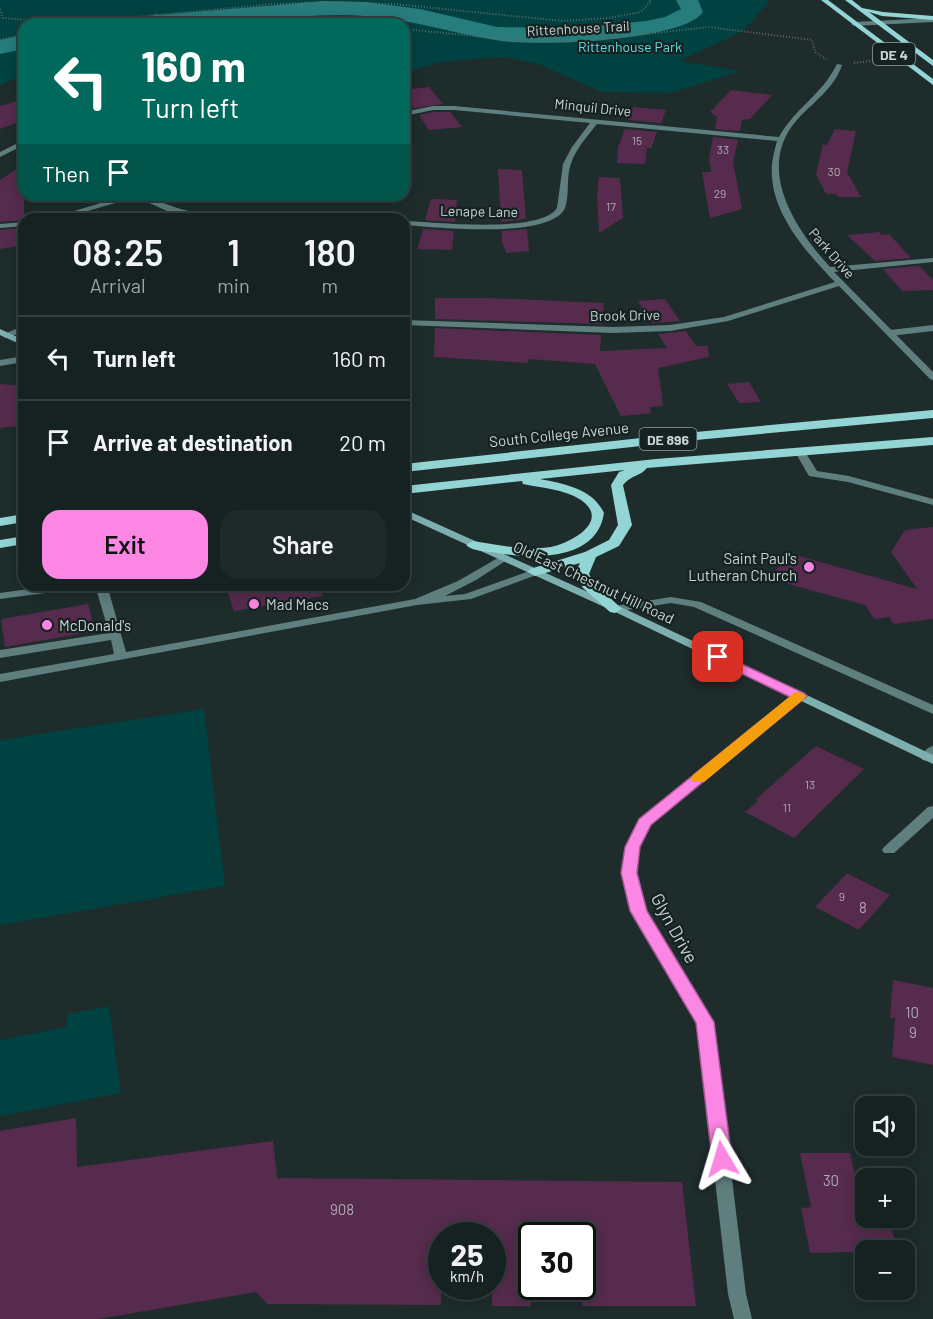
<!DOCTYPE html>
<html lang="en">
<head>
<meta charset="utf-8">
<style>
	:root { --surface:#162121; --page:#1f292a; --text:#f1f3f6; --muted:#9ea3a5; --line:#353e3f; --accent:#fc86e4 }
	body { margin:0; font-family:Barlow,sans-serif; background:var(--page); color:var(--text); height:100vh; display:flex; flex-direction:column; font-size:22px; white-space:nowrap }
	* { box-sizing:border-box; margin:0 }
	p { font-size:20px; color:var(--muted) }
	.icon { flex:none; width:33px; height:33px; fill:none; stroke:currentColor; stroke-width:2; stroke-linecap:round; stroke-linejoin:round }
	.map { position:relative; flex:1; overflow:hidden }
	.drawer { position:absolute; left:18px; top:213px; width:392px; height:378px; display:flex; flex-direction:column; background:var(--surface); border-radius:18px; box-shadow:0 3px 15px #0003,0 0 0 2px var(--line) }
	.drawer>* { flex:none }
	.top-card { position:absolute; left:18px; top:18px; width:392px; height:183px; border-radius:18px; box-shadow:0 3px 15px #0003,0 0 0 2px var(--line); background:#00695c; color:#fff; overflow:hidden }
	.controls { position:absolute; left:855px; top:1096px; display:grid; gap:12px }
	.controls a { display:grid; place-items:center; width:60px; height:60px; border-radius:12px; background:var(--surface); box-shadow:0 3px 15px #0003,0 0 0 2px var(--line); font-size:30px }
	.speed { position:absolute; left:428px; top:1222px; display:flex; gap:12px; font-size:30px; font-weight:700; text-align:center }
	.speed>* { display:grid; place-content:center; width:78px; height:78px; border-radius:50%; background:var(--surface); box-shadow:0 3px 15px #0003,0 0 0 2px var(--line); line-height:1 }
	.speed small { font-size:15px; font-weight:400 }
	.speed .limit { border:3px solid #111; border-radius:9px; background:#fff; color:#111 }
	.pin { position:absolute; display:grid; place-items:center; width:51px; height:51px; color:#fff; margin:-26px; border-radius:12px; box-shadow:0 3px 9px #0006 }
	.me { position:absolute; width:66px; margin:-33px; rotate:353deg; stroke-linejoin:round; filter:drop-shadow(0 0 4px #0008) }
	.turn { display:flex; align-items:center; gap:21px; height:126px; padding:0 24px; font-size:27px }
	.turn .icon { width:78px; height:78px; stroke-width:2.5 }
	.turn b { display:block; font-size:42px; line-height:51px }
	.then { display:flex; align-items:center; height:57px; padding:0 24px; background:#0003; gap:12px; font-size:22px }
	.eta { display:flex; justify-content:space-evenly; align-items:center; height:102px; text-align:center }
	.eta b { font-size:36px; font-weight:600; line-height:42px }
	.cta { display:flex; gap:12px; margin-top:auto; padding:12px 24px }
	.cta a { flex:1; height:69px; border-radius:18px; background:var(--accent); color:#111; font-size:24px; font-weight:600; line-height:69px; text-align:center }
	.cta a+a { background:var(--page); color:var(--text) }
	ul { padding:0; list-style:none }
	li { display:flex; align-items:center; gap:18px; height:84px; padding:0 24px; border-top:2px solid var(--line) }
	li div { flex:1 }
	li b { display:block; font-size:22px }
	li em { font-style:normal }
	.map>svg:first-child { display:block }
</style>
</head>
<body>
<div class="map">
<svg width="933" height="1319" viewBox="0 0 933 1319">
	<rect width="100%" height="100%" fill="#1e2c2c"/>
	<path fill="#004242" d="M0,0H765L769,2L743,31L679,61L740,71L671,93L602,92L541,65L504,57L439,62L404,73V24H24V75L0,85Z
		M204,709L225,886L0,925V740Z
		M109,1006L121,1093L0,1116V1040L66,1027L67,1014Z"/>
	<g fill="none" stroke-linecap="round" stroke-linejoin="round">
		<path fill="#277c7c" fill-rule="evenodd" d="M676,0H698L703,12C682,42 531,47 495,40C451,33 410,19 365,16C315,12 265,21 215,24C185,26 154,24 124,24L127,19L135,17L324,1L366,2L420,9L497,27L580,28L646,21L665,17L681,9Z
			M24,35V49L0,54V40Z"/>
	</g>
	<path fill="#562b4d" d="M429,87L443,104L414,108L404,93V90Z
		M731,90L772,95L750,119L742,120L740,131L715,129L717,117L710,112Z
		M24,99V120L0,129V106Z
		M633,107L666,110L661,123L628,120Z
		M433,112H450L462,127L429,130L419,115Z
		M625,129L657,132L651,148H647L645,164L617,163L618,147Z
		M835,129L856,131L847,172L861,197H837L836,194H826L816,174L823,144L827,145Z
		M713,137L738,140L733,162L742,209L710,218L702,172H711L709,158Z
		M24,164V220L0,222V180Z
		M498,169L522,170L526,219L501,222Z
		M599,177L620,178L623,218L599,233L597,195Z
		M431,199L457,200L455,222L425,220Z
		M24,228V245L0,249V230Z
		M423,229L454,231L452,250L417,249Z
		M527,229L529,251L507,253L502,243V231Z
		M880,232L881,235L889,234L911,258L875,261L847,235Z
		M919,266L933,280V290L902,291L883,269Z
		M435,298H488L604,303L602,324L435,319Z
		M665,299L680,321L652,323L638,301Z
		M435,328L601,335L600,351L667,348L658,334L686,331L696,346H708L709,357L658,368L663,406L649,407L652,413L621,416L595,364L529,359L528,363L434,357Z
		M749,382L761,402L739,403L727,384Z
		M0,384L24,386V425L0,428Z
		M933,527V619L894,624L889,617L874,619L865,605L770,579L786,556L795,555L917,589L891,552L905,530Z
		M225,585H321L322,596L234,611Z
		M88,604L95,631L5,647L1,619Z
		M816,746L864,769L794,838L745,812L758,801L755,800Z
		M847,873L890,895L859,930L815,907Z
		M893,980L933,988V1065L892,1057L895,1018H890Z
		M76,1118L77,1167L273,1141L277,1178L682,1182L696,1306H582V1236H531V1306H492V1236H441V1305L267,1304L256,1292L98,1319H0V1131Z
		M800,1153H850L863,1209H866V1218H889L897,1251L810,1253L801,1208L811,1207Z"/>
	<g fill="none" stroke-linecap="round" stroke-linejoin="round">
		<path stroke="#5e6969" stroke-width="2" stroke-dasharray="1 2" stroke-linecap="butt" d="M0,9L3,18L62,23
			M156,14L162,24
			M59,24L274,4L328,2L394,4L563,21L608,18L641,12L651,1L649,0
			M235,24H264
			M404,29L535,42L583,41L709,27L812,40L815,52L826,59
			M0,40L24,34
			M854,63L879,60"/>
		<path fill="#5f7e7e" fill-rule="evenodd" d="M933,325V331L890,336L886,333L890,330Z
			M800,449L804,450L817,471L849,476L933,499V505L848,482L809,476L795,452Z
			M503,555L509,558L507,560L476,580L445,596L465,594L535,569L541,572L539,574L471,599L417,605L0,682V674L114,654L111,640L0,658V650L109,633L97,592L92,585H104L109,592L126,652L415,599L458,581Z
			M57,585H89L83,588L0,599V593Z
			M671,597L701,602L933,705V714L694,607L671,603L615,612L609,609L615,606Z
			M933,746V758L927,761L922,760L921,757C924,752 927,747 933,746Z"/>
		<path fill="#5f7e7e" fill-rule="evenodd" d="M933,18V22L854,26L851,24L854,22Z
			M837,64L842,65C834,89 813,102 796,121C755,169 796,230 830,267L933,258V262L834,272L933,372V380L930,379L839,286L728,321L670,331L613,333L404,325V320L613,327L670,325L724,317L835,282C805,251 768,210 772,164C773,156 775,148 777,141L597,124C586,138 572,153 569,171C567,183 569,197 565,208C551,240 434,227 404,225V221C434,222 541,234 557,208L563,164L572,147L590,123L454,110H433L404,116V112L433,106H454L779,137C795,108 822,95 837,64Z
			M24,140V145L0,157V152Z
			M127,195C152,195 169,208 194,212C227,216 262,215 296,217L300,219L194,216L167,211L136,197L60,219H48Z
			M24,222V226L0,228V224Z
			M24,326V332L5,338L1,335Z
			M24,356V362L0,366V360Z
			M799,692L803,693L805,696L803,699L650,826L640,847L636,873L645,911L713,1022L746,1294L752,1319H734L728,1294L697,1022L631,911L622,873L626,847L640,820L795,693Z
			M933,806V818L894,853H884L882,850L884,847L928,807Z"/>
		<path fill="#7cafae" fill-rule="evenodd" d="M0,329L24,340V346L0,335Z
			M404,509L619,606L933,755V764L611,610L404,516Z"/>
		<path fill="#93d5d4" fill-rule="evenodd" d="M821,0H828L933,79V85Z
			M845,0H852L862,8L883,12L933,16V20L882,16L869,12L933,60V66Z
			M933,410V418L696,440L404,472V464L696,432Z
			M933,437V445L647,468C641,476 631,475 623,485L632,525L619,546L596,557L589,574L594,583L622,609L615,613L610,612L583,588L575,574L580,563L535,576L528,572L530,569L585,552L609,540L618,525L611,485L619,472L625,470L540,479C565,484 593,489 604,513C597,561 534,559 497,553C488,551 473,552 466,545L473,541C499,545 525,551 551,547C571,543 611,521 581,500C564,489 543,488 523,484L522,481L404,494V486L656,459Z
			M24,514V522L0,526V518Z
			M24,536V544L0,548V540Z"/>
	</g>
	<path fill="#fc86e4" stroke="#a45794" stroke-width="1.5" d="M718,653L804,693L807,696L651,825L640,847L637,873L647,911L714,1022L732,1159L729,1164L722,1167L715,1164L712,1159L696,1023L630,911L621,873L625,847L639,819L790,697L713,660L711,657Z"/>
	<path fill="#f59e0b" d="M799,692L806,696L804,699L704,782H693L691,779L693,775L794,693Z"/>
	<g fill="#fc86e4" stroke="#152222" stroke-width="2">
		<circle cx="809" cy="567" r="6"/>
		<circle cx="254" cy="604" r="6"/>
		<circle cx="47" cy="625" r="6"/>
	</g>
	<g text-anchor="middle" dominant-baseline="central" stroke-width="4.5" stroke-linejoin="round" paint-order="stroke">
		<g font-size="12" fill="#aea9b2">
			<text x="637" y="140">15</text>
			<text x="723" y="149">33</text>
			<text x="834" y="171">30</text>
			<text x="720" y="193">29</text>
			<text x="611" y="206">17</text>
			<text x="810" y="784">13</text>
			<text x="787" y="807">11</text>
			<text x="842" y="896">9</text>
		</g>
		<g font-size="14" fill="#cbd3d3" stroke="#152222">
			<text transform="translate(578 28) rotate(-3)">Rittenhouse Trail</text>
			<text transform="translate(593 107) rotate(6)">Minquil Drive</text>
			<text transform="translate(479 211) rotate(1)">Lenape Lane</text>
			<text transform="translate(832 253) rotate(49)">Park Drive</text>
			<text transform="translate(625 315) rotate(-1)">Brook Drive</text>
		</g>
		<g font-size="14" fill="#62dcdc" stroke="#152222">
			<text x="630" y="46">Rittenhouse Park</text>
		</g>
		<g fill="#152222" stroke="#949e9e" stroke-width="1.5">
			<rect x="873" y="43" width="42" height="22" rx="4.5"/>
			<rect x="639.5" y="428" width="57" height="22" rx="4.5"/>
		</g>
		<g font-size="14" font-weight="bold" fill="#cbd3d3">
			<text x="894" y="54">DE 4</text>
			<text x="668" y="439">DE 896</text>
		</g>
		<g font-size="15" fill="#cbd3d3" stroke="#152222">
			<text transform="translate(559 434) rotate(-6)">South College Avenue</text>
			<text transform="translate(594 582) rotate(25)">Old East Chestnut Hill Road</text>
		</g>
		<g font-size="15" fill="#cbd3d3" stroke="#152222" text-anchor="start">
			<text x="797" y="558" text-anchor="end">Saint Paul's<tspan x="797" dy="17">Lutheran Church</tspan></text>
			<text x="266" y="604">Mad Macs</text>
			<text x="59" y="625">McDonald's</text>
		</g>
		<g font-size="15" fill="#aea9b2">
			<text x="863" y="907">8</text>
			<text x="912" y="1012">10</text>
			<text x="913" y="1032">9</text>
			<text x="831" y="1180">30</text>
			<text x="342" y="1209">908</text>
		</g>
		<g font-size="18" fill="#cbd3d3" stroke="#152222">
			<text transform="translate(675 928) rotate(61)">Glyn Drive</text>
		</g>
	</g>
</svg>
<div class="controls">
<a><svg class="icon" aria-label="sound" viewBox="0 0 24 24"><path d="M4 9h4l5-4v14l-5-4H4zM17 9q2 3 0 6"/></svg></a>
<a>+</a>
<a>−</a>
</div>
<div class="speed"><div>25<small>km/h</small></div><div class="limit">30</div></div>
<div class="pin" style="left:718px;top:657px;background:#d93025"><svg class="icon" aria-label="arrive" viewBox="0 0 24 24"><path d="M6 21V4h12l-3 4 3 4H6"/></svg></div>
<svg class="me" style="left:722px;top:1159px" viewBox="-20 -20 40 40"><path d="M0-17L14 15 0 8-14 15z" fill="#fc86e4" stroke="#fff" stroke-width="4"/></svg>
<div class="top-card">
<div class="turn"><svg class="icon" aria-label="left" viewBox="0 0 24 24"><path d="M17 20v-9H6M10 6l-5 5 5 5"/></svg><div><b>160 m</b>Turn left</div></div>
<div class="then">Then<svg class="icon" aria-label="arrive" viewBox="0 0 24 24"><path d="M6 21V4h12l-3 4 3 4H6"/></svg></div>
</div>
<section class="drawer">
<div class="eta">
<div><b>08:25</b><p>Arrival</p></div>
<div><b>1</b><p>min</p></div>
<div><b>180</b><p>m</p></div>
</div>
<ul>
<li><svg class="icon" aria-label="left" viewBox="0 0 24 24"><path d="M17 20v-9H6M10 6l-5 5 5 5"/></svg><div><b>Turn left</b></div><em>160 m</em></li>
<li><svg class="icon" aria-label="arrive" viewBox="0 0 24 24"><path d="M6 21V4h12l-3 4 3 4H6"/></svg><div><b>Arrive at destination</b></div><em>20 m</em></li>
</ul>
<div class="cta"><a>Exit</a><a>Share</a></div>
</section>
</div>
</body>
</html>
